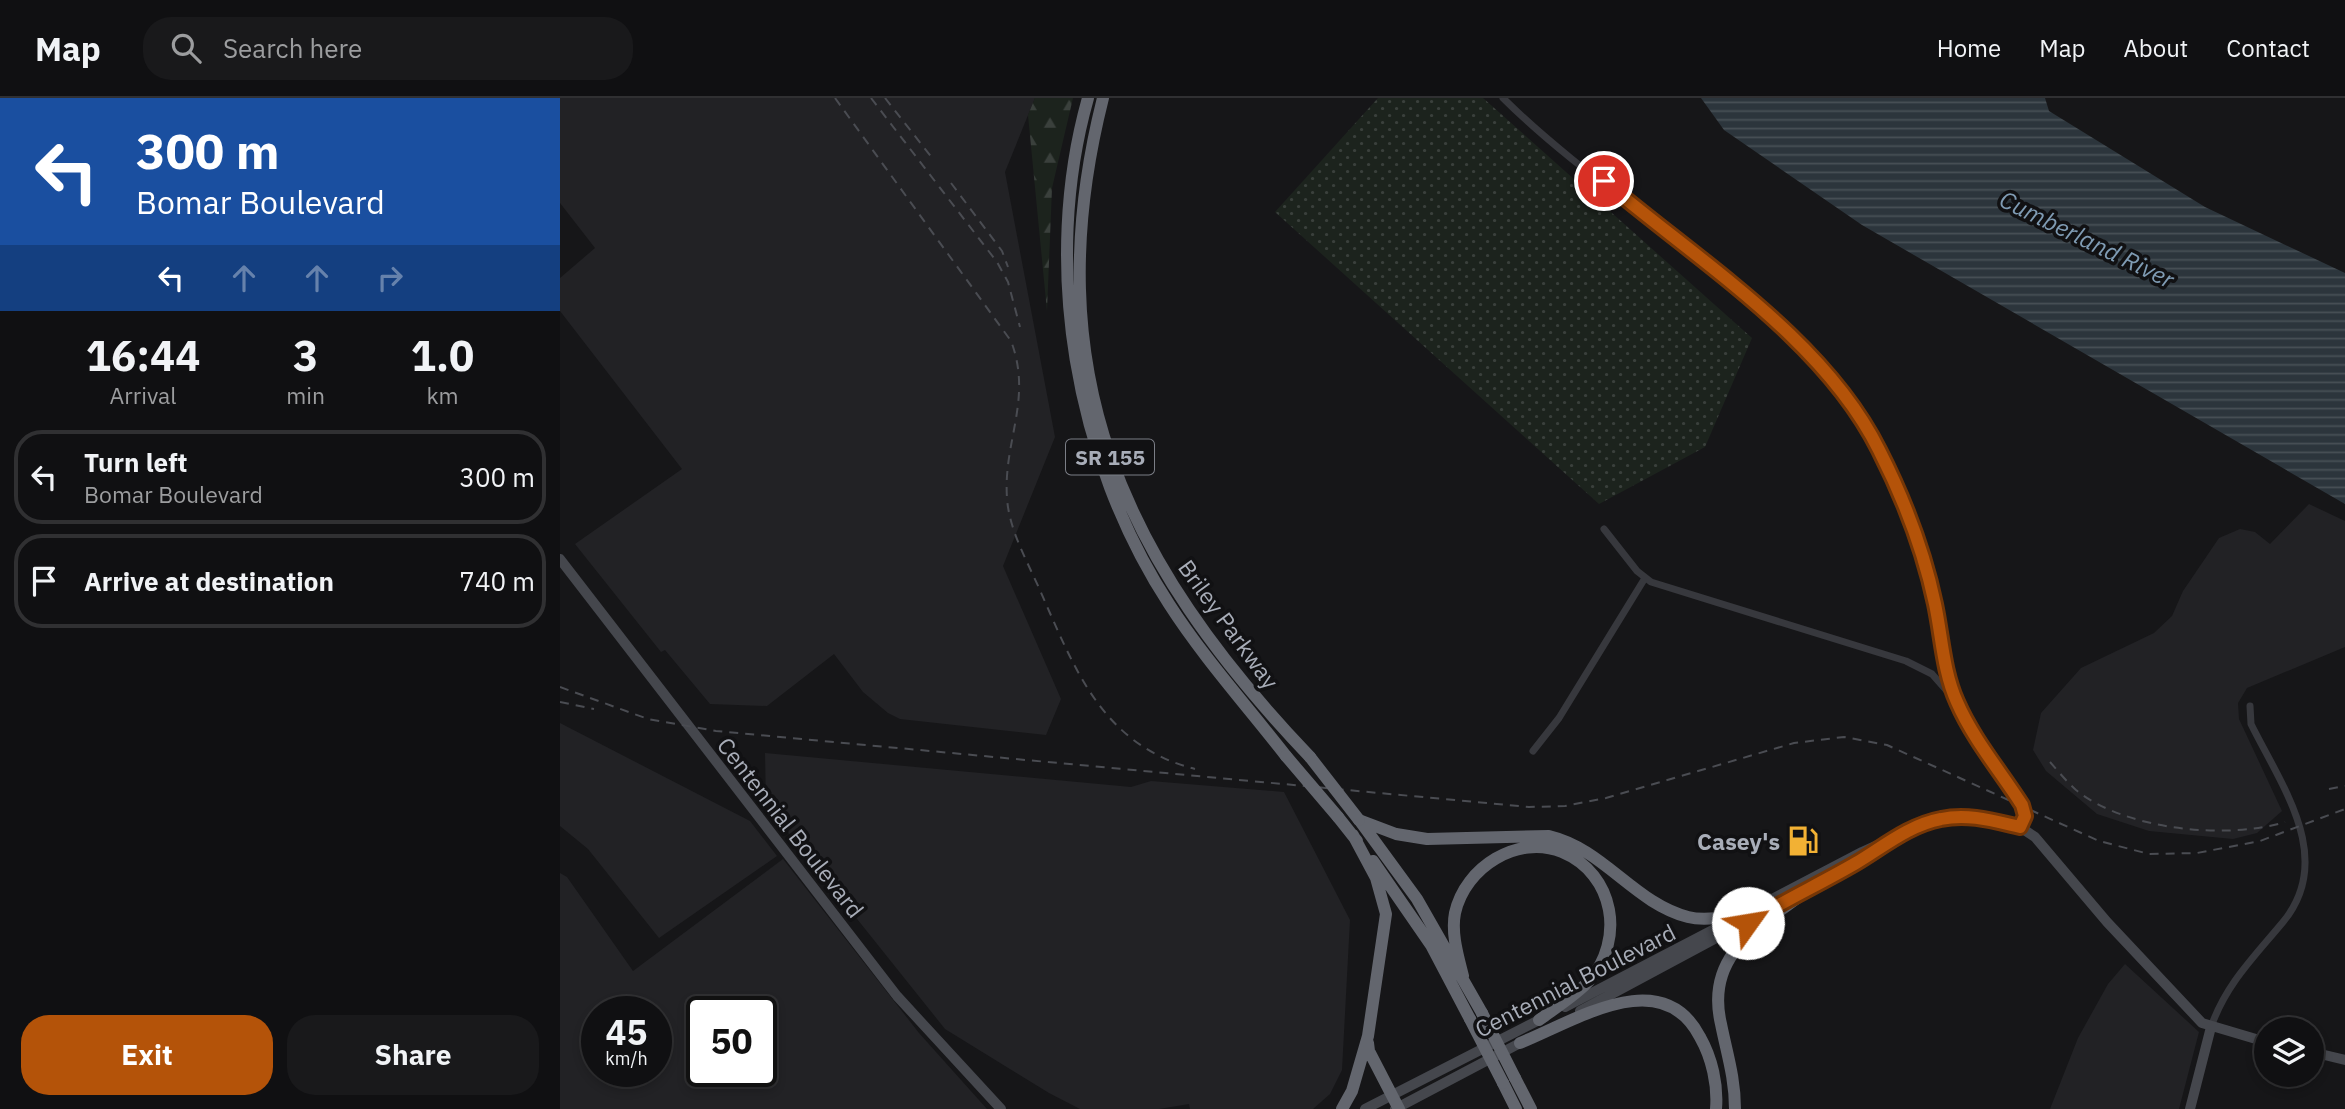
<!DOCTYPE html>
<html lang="en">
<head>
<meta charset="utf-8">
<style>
	:root { --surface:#101012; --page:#19191b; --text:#f1f3f6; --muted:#9c9d9f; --line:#303032; --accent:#b45309 }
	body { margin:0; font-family:"IBM Plex Sans",sans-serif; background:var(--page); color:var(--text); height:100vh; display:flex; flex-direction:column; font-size:26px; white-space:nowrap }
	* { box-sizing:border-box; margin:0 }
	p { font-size:23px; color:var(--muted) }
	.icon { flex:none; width:38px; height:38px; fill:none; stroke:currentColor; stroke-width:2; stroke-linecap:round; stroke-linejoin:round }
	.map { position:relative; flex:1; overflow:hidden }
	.drawer { display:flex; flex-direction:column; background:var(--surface); width:560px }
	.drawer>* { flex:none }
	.top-card { background:#1a4fa0; color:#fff; overflow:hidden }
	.buttons { position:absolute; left:1694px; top:919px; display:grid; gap:14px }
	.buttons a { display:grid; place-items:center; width:70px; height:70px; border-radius:50%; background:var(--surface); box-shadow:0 4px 10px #0003,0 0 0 2px var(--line); font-size:35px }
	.speed { position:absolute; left:21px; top:898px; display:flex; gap:14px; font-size:35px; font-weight:700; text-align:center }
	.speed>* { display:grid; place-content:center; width:91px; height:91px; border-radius:50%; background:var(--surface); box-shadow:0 4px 10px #0003,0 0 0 2px var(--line); line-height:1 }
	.speed small { font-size:18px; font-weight:400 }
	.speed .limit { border:4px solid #111; border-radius:10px; background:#fff; color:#111 }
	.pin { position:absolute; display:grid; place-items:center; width:60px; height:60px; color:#fff; margin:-30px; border:4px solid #fff; border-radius:50%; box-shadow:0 2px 7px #0007 }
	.me { position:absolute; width:77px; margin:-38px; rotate:58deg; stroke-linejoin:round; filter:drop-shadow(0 0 5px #0008) }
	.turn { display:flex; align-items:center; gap:24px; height:147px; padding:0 21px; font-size:32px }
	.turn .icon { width:91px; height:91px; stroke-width:2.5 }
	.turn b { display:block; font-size:49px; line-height:60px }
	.lanes { display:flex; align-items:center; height:66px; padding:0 21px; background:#0003; justify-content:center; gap:35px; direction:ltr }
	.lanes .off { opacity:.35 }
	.eta { display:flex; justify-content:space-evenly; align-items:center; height:119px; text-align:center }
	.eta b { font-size:42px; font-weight:700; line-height:49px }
	.cta { display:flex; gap:14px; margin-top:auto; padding:14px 21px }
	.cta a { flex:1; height:80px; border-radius:28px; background:var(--accent); color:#fff; font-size:28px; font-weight:700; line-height:80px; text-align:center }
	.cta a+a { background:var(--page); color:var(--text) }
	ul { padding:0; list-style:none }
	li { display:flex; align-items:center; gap:21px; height:94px; margin:0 14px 10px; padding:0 7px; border:4px solid var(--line); border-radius:28px }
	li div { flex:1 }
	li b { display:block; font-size:26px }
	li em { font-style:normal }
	header { display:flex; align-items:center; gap:42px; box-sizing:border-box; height:98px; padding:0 35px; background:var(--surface); border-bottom:2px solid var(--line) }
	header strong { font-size:33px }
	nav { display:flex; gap:38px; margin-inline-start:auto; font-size:24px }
	.search { width:490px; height:63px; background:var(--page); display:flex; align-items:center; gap:18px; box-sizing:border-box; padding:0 24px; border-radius:28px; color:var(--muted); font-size:26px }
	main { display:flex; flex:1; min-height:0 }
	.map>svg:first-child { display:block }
</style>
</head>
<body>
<header>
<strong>Map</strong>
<div class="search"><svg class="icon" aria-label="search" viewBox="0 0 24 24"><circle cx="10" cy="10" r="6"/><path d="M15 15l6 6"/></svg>Search here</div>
<nav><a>Home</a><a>Map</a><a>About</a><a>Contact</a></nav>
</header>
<main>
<section class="drawer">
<div class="top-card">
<div class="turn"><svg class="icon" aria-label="left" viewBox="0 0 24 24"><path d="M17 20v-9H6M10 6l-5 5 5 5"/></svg><div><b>300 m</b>Bomar Boulevard</div></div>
<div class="lanes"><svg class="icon" aria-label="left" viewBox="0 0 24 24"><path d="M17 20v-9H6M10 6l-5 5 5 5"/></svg><svg class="icon off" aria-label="ahead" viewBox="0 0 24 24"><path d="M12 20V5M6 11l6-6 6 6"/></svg><svg class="icon off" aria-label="ahead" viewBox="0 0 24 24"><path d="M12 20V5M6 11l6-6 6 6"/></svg><svg class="icon off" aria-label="right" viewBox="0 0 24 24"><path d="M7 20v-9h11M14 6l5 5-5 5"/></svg></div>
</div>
<div class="eta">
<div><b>16:44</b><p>Arrival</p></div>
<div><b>3</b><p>min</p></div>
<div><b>1.0</b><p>km</p></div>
</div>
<ul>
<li><svg class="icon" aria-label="left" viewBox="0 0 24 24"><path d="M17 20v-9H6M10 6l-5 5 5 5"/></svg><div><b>Turn left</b><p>Bomar Boulevard</p></div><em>300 m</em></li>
<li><svg class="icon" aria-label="arrive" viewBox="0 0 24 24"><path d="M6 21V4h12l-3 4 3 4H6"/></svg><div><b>Arrive at destination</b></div><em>740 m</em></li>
</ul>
<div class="cta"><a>Exit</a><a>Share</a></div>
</section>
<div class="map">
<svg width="1785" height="1011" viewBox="0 0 1785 1011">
	<defs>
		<pattern id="grass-dots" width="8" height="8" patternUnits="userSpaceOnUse" patternTransform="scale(1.75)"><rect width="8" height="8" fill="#1c231d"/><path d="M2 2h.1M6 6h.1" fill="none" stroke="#3a403c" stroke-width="1.8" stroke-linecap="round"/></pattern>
		<pattern id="forest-firs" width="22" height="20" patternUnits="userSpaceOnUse" patternTransform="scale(1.75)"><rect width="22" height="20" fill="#1c231d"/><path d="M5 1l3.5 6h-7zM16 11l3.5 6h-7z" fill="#3a403c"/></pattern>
		<pattern id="water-rules" width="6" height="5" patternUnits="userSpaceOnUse" patternTransform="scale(1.75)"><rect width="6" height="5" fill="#2c353c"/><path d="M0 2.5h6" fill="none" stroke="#485056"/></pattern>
	</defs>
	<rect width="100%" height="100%" fill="#161618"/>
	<path fill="#222225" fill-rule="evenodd" d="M0,0H475L445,74L495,339L443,468L501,601L486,637L340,621L328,615L303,594L274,556L207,608L150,606L105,552L101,554L15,446L122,371L0,213V180L35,150L0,105Z
		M1749,406L1785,423V549L1687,590L1678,605L1679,621L1722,713L1697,735L1673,741L1589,733L1537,716L1486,673L1473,652L1481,615L1521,570L1594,535L1612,518L1623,493L1659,440L1680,431L1695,434L1710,446Z
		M0,625L190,723L217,758L99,840L28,751L0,728Z
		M205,655L571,689L591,683L724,694L790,822L782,972L770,996L753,1011H630L629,1006L599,1011H520L489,995L385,931L206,707Z
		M223,761L359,935L427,1011H0V775L7,779L73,873ZM37,914H96V973H37ZM142,914H201V973H142Z
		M1565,866L1639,934L1619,1011H1490L1518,940L1548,886Z"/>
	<path fill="url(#grass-dots)" d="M818,0H923L1192,240L1145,349L1039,406L715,114Z"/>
	<path fill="url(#forest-firs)" d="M475,0H513L492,90L487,213L468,17Z"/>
	<path fill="url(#water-rules)" d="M1141,0H1485L1489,13L1645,109L1785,175V406L1302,127L1164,32Z"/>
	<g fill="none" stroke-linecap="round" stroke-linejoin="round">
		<path stroke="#37383d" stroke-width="7" d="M943,0C1053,110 1224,196 1307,329C1339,380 1363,447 1375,507C1381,539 1383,574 1397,605C1413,641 1441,674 1462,707L1465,718L1460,729
			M1044,431L1077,473L1091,484L1346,563L1372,576L1394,601
			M973,653L999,620L1085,480
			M1651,929C1666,886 1694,859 1723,824C1776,760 1721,687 1691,626L1690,608"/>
		<path stroke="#45474d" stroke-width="10" d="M0,461L337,898L441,1011
			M1246,793L1297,764
			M1005,909L1302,754L1361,727L1398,718L1427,721L1460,729L1475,739L1547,824L1642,925L1706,944
			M1020,913L1229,801
			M1752,954L1785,962
			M805,1011L985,919
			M835,1011L964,943
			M1630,1011L1651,929"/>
		<path stroke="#63666e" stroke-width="12" d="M528,0C481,166 515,362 609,506C643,559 687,608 726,658
			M543,0C474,273 563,463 750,659
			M778,719L797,743
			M799,722L836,736L867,741L989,738C1044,751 1074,805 1128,819C1144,823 1165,819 1182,817
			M800,723L857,801L922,915
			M813,763L871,847L910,921
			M903,878C898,858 891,835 895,815C905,769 958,736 1002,754C1055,776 1065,842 1029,883C1015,898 995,910 979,922
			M808,945L809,953L839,1011
			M960,945C1015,923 1102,865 1140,939C1152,960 1158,987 1156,1011
			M955,980L971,1011
			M943,985L956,1011
			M782,1011L792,993L808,938L826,816L816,780L793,737
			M1175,1011C1175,980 1167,956 1161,926C1144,854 1203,827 1252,789"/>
		<path stroke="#4a4c52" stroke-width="2" stroke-dasharray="9 7" stroke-linecap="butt" d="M275,0L451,243C473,301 443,343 447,400C449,431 466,461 479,490C514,569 541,647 635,671
			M311,0L437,164L448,184L460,229
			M325,0L373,61
			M391,85L442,153L448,169
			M0,589L88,621L156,633L969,709L1005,708L1046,700L1234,645L1284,639L1327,647L1539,743L1589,756L1637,755L1700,743L1785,711
			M0,604L34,611
			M1490,664C1498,673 1507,684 1516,692C1565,732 1667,742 1725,724
			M1769,691L1785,688"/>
		<path stroke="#63666e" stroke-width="12" d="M726,658L778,719
			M750,659L799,722
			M922,915L955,980
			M910,921L943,985"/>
	</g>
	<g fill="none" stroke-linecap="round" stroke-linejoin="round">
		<g stroke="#753606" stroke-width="18">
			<path id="route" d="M1044,83C1137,162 1264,241 1319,352C1343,399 1364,454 1375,506C1382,539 1383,573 1397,604C1413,641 1441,674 1462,707L1465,718L1460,729C1434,723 1408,715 1381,721C1349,727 1323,749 1296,765C1260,786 1223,803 1188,825"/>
		</g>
		<use href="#route" stroke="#b45309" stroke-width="12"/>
	</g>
	<defs>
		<g id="fuel-bare" transform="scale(2.415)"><path d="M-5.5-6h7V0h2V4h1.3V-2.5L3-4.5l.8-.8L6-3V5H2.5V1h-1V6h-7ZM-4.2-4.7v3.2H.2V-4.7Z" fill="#f2b134" stroke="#111113" stroke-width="2.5" paint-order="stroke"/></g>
	</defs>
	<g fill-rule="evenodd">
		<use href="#fuel-bare" x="1243" y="743"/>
	</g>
	<g text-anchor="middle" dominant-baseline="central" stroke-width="7" stroke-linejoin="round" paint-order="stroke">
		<rect fill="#111113" stroke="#7b7e86" stroke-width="2" x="506" y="341.5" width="88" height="35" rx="5"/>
		<g font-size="21" font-weight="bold" fill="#a8adb8">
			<text x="550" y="359">SR 155</text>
		</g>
		<g font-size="23" fill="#a8adb8" stroke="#111113">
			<text transform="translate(669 526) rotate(54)">Briley Parkway</text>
			<text transform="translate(231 729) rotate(52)">Centennial Boulevard</text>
			<text transform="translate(1015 882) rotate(-27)">Centennial Boulevard</text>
		</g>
		<g font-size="23" font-weight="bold" fill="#a8adb8" stroke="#111113" text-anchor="end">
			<text x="1220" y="743">Casey's</text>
		</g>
		<g font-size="24" font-style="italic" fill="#7f9bb3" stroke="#111113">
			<text transform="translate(1527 141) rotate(26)">Cumberland River</text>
		</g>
	</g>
</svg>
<div class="buttons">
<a><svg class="icon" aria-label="layers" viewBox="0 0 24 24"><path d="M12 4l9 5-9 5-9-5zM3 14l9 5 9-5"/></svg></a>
</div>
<div class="speed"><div>45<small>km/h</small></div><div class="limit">50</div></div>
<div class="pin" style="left:1044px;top:83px;background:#d93025"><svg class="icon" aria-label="arrive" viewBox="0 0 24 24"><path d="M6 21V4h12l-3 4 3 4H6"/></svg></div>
<svg class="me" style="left:1188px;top:825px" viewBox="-20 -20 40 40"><circle r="19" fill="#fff"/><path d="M0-13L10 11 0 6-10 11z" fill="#b45309"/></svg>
</div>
</main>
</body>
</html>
